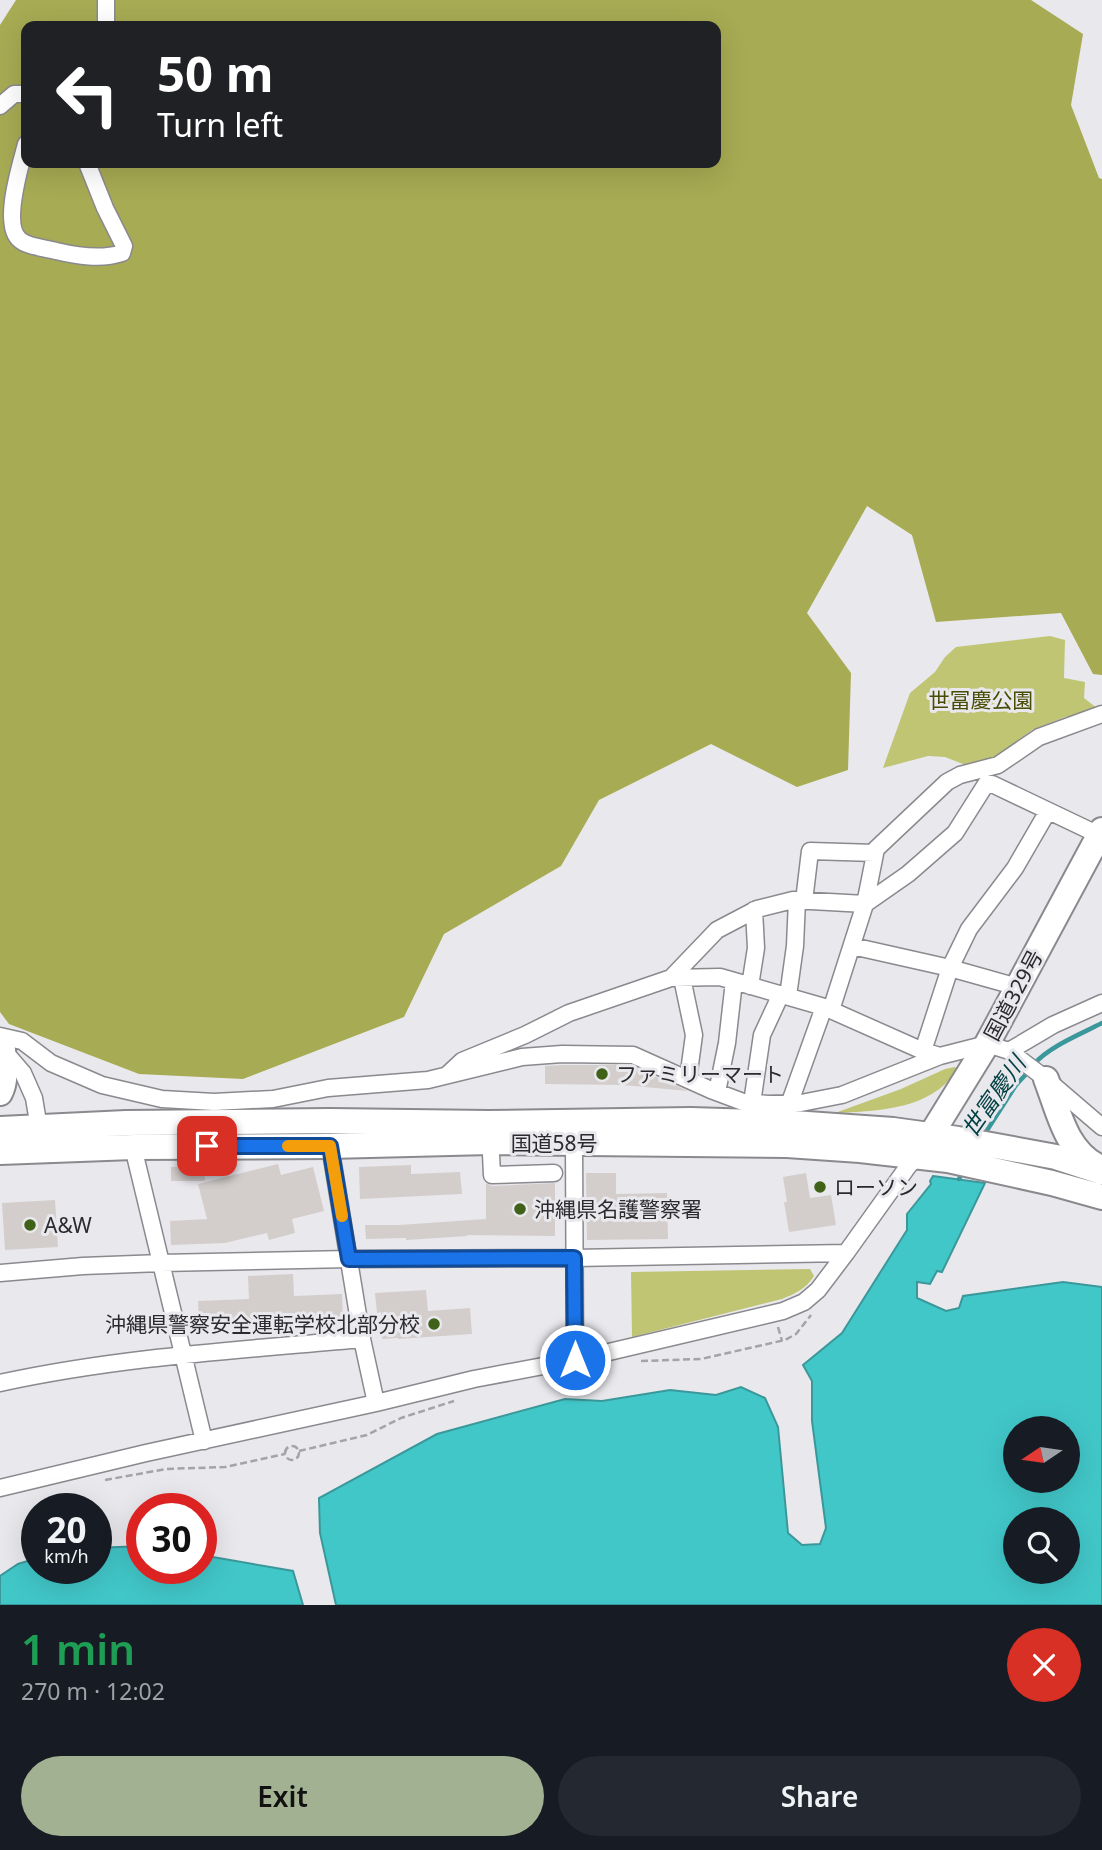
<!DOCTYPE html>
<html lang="en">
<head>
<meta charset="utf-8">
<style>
	:root { --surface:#171b24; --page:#242831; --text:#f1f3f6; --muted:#9ea1a6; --accent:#a1b192 }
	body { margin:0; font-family:"Noto Sans","Noto Sans JP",sans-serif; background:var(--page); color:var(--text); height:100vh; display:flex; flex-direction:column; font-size:26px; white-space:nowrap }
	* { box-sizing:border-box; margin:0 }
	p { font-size:23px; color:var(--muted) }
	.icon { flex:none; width:38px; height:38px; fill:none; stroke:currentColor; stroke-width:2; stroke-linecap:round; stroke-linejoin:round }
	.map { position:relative; height:1605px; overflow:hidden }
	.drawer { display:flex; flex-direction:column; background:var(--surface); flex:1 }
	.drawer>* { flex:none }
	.hud { position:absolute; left:21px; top:21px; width:700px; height:147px; border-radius:14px; box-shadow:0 7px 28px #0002; background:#202124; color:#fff; overflow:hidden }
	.needle { width:46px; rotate:257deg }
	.buttons { position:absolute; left:1003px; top:1416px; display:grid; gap:14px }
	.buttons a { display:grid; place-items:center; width:77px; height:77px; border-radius:50%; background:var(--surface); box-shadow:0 7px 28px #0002; font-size:35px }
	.speed { position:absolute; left:21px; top:1493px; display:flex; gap:14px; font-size:35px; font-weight:700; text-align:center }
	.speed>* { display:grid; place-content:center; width:91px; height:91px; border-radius:50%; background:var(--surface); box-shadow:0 7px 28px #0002; line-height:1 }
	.speed small { font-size:18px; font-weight:400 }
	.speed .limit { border:10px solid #d22; background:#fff; color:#111 }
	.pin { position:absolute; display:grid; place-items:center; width:60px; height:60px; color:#fff; margin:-30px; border-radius:14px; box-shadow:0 4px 10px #0006 }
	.me { position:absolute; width:77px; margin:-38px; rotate:0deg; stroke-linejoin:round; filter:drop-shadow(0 0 5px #0008) }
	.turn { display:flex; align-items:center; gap:24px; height:147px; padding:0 21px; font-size:32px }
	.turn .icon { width:91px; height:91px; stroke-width:2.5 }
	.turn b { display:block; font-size:49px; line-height:60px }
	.round { display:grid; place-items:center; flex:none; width:74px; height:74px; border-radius:37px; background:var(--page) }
	.summary { display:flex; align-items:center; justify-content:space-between; height:119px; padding:0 21px }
	h1 { font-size:42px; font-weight:600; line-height:52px; color:#1e9e55 }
	.primary-button { display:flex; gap:14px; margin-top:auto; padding:14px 21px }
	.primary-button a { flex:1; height:80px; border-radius:42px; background:var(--accent); color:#111; font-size:28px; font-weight:600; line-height:80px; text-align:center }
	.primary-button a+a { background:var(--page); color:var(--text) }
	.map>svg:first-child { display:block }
</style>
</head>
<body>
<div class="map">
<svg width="1102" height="1605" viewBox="0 0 1102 1605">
	<rect width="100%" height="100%" fill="#e9e8ed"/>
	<path fill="#bfc573" d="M1050,636L1065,640L1064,678L1085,682L1084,698L1102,712L1065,717L1032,730L991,760L968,766L945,757L928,756L883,768L910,693L935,672L945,657L956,647Z
		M955,1067L957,1070C931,1110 878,1111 835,1113L901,1089L945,1069Z
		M810,1269L814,1276C806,1289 794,1294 782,1299L632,1337L631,1272Z"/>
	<path fill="#a7ab53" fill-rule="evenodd" d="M16,0H1031L1083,34L1071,105L1099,178L1102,179V675L1093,674L1061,613L936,622L912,535L867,506L807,613L851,673L848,770L797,787L711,744L599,800L561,866L444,934L404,1017L243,1079L139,1074L9,1024L0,1012V25ZM26,26H716V163H26Z"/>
	<path fill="#42c7c9" stroke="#3b989a" stroke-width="2" fill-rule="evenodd" d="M933,1176L985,1183L942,1272L937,1271L930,1284L917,1282V1298L946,1311L959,1308L963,1296L1063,1282L1102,1287V1605H336L320,1533L319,1498L437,1434L565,1399L602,1401L670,1390L716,1395L741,1387L765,1398L778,1427L788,1533L802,1545L820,1544L826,1528L812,1421V1381L803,1365L842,1333L907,1230V1214L931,1184L930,1181ZM1015,1428H1068V1480H1015ZM1015,1519H1068V1572H1015Z
		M142,1546V1568H201V1555L293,1571L303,1605H0V1576L18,1564L37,1558V1568H96V1548Z"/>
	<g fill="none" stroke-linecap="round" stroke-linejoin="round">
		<path stroke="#3b989a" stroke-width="4.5" d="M1034,1064C1050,1046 1081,1034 1102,1023
			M984,1135L1016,1085L1029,1071
			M959,1179L964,1170"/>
	</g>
	<path fill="#d3cecc" d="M562,1065H616V1068L634,1067L688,1091L623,1085L545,1084V1066Z
		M278,1164L281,1175L313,1167L324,1211L292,1219L295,1233L269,1240L267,1233L225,1243L171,1245L170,1221L207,1219L198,1184Z
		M411,1165V1174L460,1172L462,1194L360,1199L359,1167Z
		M204,1166L205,1181H171V1167Z
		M586,1173H616V1194L667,1193L668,1239L587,1240Z
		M806,1173L810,1198L831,1195L836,1225L789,1232L784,1202H787L783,1177Z
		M486,1183L492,1186L555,1183V1236L467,1235L468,1236L406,1240V1238L366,1239L365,1225H399L486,1219Z
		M55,1200L58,1247L5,1250L2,1203Z
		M293,1274L294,1296L342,1294L343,1319L199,1326L198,1301L249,1299L248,1276Z
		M426,1290L428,1311L470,1308L472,1334L398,1339V1338L382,1339L381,1312L377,1313L375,1293Z"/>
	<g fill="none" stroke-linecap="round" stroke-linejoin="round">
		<g stroke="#8a898e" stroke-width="19">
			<path id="minor" d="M106,0V26
				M0,106L14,94H26
				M26,144C21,164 1,225 20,240C28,247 46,248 56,251C77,256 101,260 122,253L124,246L105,208L87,163
				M804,901L810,851L875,853
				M852,946L950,968L1018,987
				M671,978L717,930L757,909L793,900L865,904L908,874L955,833L986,784H992L1099,835
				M682,978L694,1035L688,1079
				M750,986L756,948L754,910
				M788,996L795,946L797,900
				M831,1010L865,904L876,849L947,782L960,775L998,765L1039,737L1102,714
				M0,1036L22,1041L51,1063L102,1085L162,1099L214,1102L273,1099L328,1088L428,1080L522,1057L562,1054L633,1055L711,1090L743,1102L769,1104L801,1103L842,1095L940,1056L987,1044L1009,1051L1046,1079L1102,1127
				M4,1051L23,1073L34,1098L40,1134
				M923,1051L950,968L969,929L1015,868L1048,811
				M1009,1051L1053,1025L1102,1003
				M447,1075L462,1061L525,1035L569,1013L671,978L720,977L734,981L824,1007L923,1051L940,1056
				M717,1092L727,1043L734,981
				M790,1102L824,1007
				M752,1103L762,1035L781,994
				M490,1133L492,1175L554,1173
				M574,1142L575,1360
				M330,1146L362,1339L376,1403
				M133,1147L204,1441
				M0,1273L83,1266L161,1263L349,1259L574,1258L846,1253
				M0,1383C119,1357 241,1350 362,1339
				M0,1488L146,1453L376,1403L474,1379L575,1360L783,1311L804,1302L818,1290L846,1253L909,1165L918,1156"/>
		</g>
		<g stroke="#8a898e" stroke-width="28">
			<path id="highway" d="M1046,1079C1059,1112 1065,1149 1097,1166
				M0,1093C7,1080 4,1064 3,1050
				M0,1129L126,1123L330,1121L489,1123L691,1120L793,1123L893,1130L958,1139L1056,1157L1102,1172
				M924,1146L987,1044L1102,830
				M0,1152L133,1147L330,1146L490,1142L787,1145L860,1150L948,1160L1052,1183L1102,1197"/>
		</g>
		<path stroke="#a4a3a7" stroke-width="2.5" stroke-dasharray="7 3.5" stroke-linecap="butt" d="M778,1327L782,1341
			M641,1361L701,1359L785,1340L796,1334L811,1315
			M590,1372L592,1382L599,1383L604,1379L603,1369
			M285 1453a7 7 0 1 1 14 0a7 7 0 1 1-14 0Z
			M299,1451L367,1435L401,1418L454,1401
			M105,1480L166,1469L225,1467L285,1454"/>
		<use href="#minor" stroke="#fff" stroke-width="16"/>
		<use href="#highway" stroke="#fff" stroke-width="24"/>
	</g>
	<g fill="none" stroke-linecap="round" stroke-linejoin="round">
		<g stroke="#114b97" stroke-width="18">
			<path id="route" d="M207,1146H330L349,1259L574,1258L575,1360"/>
		</g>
		<use href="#route" stroke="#1a73e8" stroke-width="12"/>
		<path stroke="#f59e0b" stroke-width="12" d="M288,1146H330L342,1216"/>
	</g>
	<g fill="#3f6118" stroke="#e9e8ed" stroke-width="2.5">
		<circle cx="602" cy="1074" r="7"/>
		<circle cx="820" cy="1187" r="7"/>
		<circle cx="520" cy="1209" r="7"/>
		<circle cx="30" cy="1225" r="7"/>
		<circle cx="434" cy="1324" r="7"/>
	</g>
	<g text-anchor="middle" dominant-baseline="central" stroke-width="6" stroke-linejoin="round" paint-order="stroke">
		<g font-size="21" fill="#494c05" stroke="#e9e8ed">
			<text x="981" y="700">世冨慶公園</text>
		</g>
		<g font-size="21" fill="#2b2a2c" stroke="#e9e8ed">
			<text transform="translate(1013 995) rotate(-62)">国道329号</text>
			<text x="554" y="1143">国道58号</text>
		</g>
		<g font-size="21" fill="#2b2a2c" stroke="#e9e8ed" text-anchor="start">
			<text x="616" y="1074">ファミリーマート</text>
			<text x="834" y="1187">ローソン</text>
			<text x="534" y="1209">沖縄県名護警察署</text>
			<text x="44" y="1225">A&amp;W</text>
			<text x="420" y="1324" text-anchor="end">沖縄県警察安全運転学校北部分校</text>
		</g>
		<g font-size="23" font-style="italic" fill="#003f41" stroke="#e9e8ed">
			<text transform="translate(993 1096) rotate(-55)">世富慶川</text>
		</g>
	</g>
</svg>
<div class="buttons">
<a><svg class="needle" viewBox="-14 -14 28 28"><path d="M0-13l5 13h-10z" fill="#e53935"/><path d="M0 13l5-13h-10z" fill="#9ea1a6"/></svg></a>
<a><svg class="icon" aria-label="search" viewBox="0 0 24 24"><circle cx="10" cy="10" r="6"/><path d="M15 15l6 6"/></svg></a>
</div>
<div class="speed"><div>20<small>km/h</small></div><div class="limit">30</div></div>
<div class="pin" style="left:207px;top:1146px;background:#d93025"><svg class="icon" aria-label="arrive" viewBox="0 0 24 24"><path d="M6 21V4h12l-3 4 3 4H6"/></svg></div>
<svg class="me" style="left:575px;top:1360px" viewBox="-20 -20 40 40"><circle r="17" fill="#1a73e8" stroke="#fff" stroke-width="3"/><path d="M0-11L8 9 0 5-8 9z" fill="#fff"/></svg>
<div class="hud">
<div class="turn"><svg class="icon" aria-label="left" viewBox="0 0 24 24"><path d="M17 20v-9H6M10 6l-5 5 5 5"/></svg><div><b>50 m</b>Turn left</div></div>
</div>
</div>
<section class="drawer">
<div class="summary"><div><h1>1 min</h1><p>270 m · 12:02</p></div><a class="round" style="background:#d93025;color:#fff"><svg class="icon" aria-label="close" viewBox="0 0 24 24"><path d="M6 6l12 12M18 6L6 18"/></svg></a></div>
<div class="primary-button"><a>Exit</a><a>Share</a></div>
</section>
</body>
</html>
